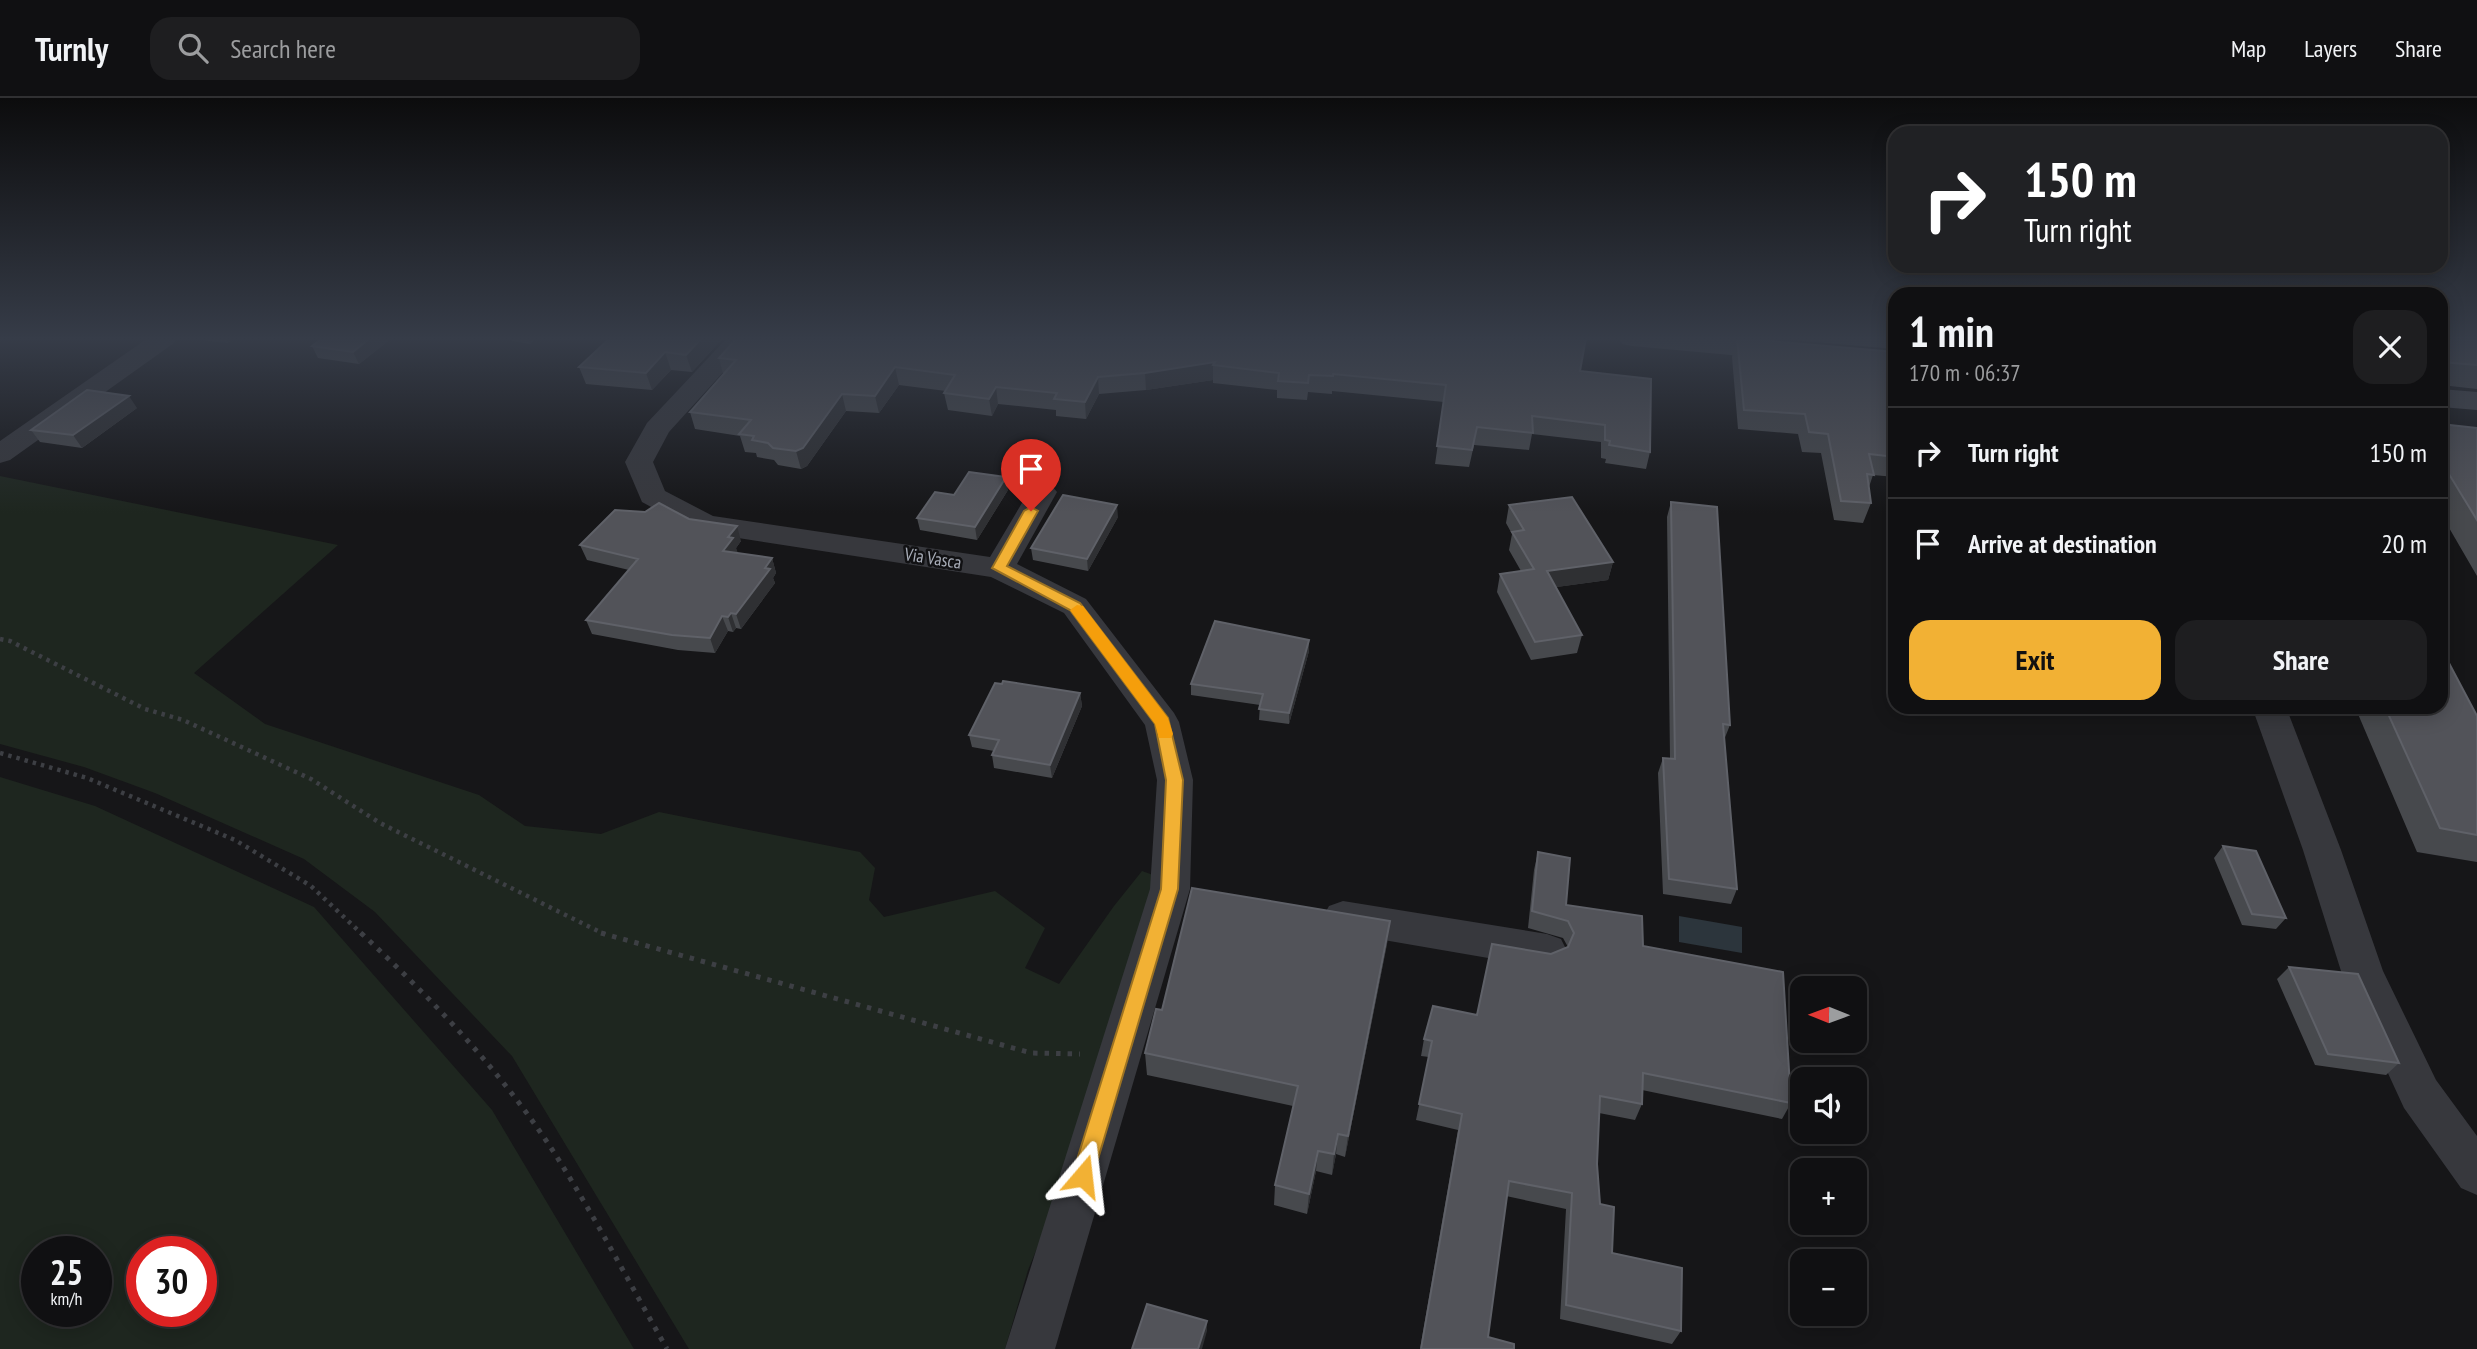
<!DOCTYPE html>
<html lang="en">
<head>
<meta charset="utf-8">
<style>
	:root { --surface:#101012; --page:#1e1e20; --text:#f1f3f6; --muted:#9c9d9f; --line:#303032; --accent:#f2b134 }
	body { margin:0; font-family:"PT Sans Narrow",sans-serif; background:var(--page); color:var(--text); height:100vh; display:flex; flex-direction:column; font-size:26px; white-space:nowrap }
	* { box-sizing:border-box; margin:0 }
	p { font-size:23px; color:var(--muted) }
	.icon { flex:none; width:38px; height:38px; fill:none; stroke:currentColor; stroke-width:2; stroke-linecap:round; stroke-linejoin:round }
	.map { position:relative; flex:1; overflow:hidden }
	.sheet { position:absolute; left:1888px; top:189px; width:560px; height:427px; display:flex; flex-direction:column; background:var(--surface); border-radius:21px; box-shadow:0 4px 18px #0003,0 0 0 2px var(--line) }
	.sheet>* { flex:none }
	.guide { position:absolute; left:1888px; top:28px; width:560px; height:147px; border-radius:21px; box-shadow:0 4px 18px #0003,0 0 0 2px var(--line); background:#202124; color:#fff; overflow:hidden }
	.needle { width:46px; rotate:271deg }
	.fabs { position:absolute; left:1790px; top:878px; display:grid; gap:14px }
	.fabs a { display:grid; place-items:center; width:77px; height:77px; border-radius:14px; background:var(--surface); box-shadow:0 4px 18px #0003,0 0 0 2px var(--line); font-size:35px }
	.speed { position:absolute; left:21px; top:1138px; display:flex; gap:14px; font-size:35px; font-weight:700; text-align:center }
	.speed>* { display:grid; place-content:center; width:91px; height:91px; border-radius:50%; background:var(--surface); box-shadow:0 4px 18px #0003,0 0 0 2px var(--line); line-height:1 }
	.speed small { font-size:18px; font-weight:400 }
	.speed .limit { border:10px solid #d22; background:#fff; color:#111 }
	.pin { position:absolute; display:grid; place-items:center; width:60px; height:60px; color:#fff; margin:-72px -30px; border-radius:50% 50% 50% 0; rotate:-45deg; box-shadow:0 0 7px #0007 }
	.pin .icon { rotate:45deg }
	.me { position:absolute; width:77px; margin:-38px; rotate:17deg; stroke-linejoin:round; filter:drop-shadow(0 0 5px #0008) }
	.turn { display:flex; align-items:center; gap:24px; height:147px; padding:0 21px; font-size:32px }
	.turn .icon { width:91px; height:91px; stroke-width:2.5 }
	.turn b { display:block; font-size:49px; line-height:60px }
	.round { display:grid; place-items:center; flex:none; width:74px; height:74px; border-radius:21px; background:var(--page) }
	.summary { display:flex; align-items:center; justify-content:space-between; height:119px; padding:0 21px }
	h1 { font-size:42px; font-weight:700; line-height:52px }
	.action { display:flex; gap:14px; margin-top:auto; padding:14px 21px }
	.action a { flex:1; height:80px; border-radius:21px; background:var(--accent); color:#111; font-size:28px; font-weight:700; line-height:80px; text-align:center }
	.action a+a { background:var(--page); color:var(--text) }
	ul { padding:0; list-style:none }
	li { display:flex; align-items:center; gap:21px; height:91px; padding:0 21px; border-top:2px solid var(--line) }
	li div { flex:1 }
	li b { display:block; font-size:26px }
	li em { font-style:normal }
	header { display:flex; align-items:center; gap:42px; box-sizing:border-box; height:98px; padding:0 35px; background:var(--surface); border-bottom:2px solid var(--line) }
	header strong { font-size:33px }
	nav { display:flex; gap:38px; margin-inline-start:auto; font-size:24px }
	.search { width:490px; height:63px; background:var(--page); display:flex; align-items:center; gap:18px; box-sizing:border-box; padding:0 24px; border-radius:21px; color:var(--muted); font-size:26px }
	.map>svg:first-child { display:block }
</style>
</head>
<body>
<header>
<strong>Turnly</strong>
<div class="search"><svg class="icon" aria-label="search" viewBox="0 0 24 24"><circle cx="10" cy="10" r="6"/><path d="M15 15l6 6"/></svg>Search here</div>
<nav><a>Map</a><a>Layers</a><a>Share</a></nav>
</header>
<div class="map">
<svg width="2477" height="1251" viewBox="0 0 2477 1251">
	<rect width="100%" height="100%" fill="#161618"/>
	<path fill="#1e261f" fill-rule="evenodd" d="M0,378L338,447L194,575L265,626L479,697L525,728L601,736L659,714L860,754L875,770L869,802L884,819L995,793L1045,830L1025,870L1059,886L1114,808L1142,773L1164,781L1097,1005L1028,1172L1005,1251H689L512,958L375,814L304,761L155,695L84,669L0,646Z
		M0,679L95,708L314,809L492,1012L634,1251H0ZM37,1153H96V1213H37ZM142,1153H201V1213H142Z"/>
	<path fill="#2c353c" d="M1679,818L1742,829V855L1679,844Z"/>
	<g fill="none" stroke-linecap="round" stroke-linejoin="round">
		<path stroke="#3d3f44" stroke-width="4.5" stroke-dasharray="3.5 5" stroke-linecap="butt" d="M0,541L10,543L145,611L183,622L311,681L380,725L606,837
			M0,655L87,680L235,742L311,788L363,837"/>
		<path stroke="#3d3f44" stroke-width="5" stroke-dasharray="4.5 7" stroke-linecap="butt" d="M361,835C432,901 502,974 555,1056C595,1119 630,1186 667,1251
			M601,835L1031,955L1080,956"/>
		<path fill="#37383d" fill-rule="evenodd" d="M148,240H178L174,245L10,362L0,365V343Z
			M727,240H754L669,334L653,364L665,393L713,418L990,459L1032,388L1042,385L1052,388L1057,394L1017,466L1086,501L1174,615L1179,624L1193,682L1190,791L1055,1251H1005L1150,791L1157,682L1145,627L1064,515L991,479L706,435L695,433L642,404L625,364L647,325Z
			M2252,609H2286L2341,752L2383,873L2436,982L2477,1038V1097L2461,1090L2404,1010L2341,873L2303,752Z
			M1343,803L1547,836L1561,841L1567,853L1561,865L1547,870L1343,835L1329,830L1323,819L1329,808Z"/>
		<path fill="#45474d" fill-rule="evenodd" d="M1618,240C1675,240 1739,233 1795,247L1799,253L1795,259L1785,262L1632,248L1622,246Z
			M2441,291L2477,294V312L2441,309Z"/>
	</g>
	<path fill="#47494d" d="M182,240H234L228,245Z
		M392,240L359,266L318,260L312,248Z
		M497,240H535L530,246Z
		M603,240H723L692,274L671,272L652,292L586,286L579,269L609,241Z
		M1737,240L1895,254V379L1873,377L1869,389L1871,405L1863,425L1834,422L1821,355L1802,354L1798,336L1738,331L1732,259Z
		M1769,240H1895V251Z
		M2441,240H2477V291L2441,287Z
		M719,260L1580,273L1650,354L1646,371L1605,365L1606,361L1601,360V344L1532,336L1529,352L1474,347L1469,369L1435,366L1444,304L1332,293V296L1308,294L1307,302L1277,300V292L1213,285V282L1146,292L1099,296L1086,321L1056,318V312L998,306L992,318L948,312L944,295L946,293L899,287L879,315L846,313L807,368L801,371L778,367L774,362L757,359L756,355L745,354L740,338L695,331L690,314L723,276Z
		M137,310L82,350L40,344L31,332Z
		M2441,326L2477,330V478L2441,416Z
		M1008,392L977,442L920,432L917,420L954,397Z
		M1671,404L1730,627L1724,642L1737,791L1731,806L1663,796L1658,675L1663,660H1670L1667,419Z
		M1509,407L1613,464L1608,482L1556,489L1582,537L1577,555L1531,562L1497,494L1500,476L1521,473L1509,452L1512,436L1506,425Z
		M1118,419L1088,473L1033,462L1031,450Z
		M741,443L736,450L737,455L772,460L776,475L773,480L775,485L741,531L736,530L733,534L728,533L715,555L678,552L592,536L586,522L629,472L587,462L580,447Z
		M1309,553L1289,626L1259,622L1260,607L1191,597V586Z
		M1080,595L1082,608L1052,680L994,670L992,657L994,653L972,649L969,637Z
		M2355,609H2441L2477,618V764L2417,754Z
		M2223,748L2286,820L2276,831L2242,827L2214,760Z
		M1538,754L1566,807L1643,848L1791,1005L1782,1021L1642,992V1006L1635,1022L1599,1015L1597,1066L1600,1106L1612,1155L1681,1233L1672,1246L1560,1221L1566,1111L1506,1098L1488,1239L1514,1251H1420L1458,1032L1416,1022L1429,959L1421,958L1424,941L1477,917L1551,856L1568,849L1563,840L1528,830L1534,772Z
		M1390,823L1387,846L1345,1059L1336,1056L1332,1077L1316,1073L1307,1116L1274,1107L1275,1087L1293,1008L1147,977L1145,955L1162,912Z
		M2289,869L2399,965L2386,977L2315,967L2277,881Z"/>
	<path fill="#2f3033" d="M225,240H234L228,245Z
		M370,240H392L359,266L353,254Z
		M528,240H535L530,246Z
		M702,240H723L692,274L686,257Z
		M665,254L671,272L652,292L646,275Z
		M1215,264L1213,267V282L1146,292L1145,275Z
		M895,269L899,287L879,315L875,298Z
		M1098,279L1099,296L1086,321L1085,304Z
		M996,289L998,306L992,318L989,301Z
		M842,296L846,313L807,368L801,371L796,353Z
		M129,298L137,310L82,350L73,337Z
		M1006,379L1008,392L977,442L975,429Z
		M1117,407L1118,419L1088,473L1087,461Z
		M737,428L741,443L736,450L738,455L723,453L728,439Z
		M772,460L776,475L773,480L775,485L741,531L736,516Z
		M1613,464L1608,482L1543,491L1547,473Z
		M731,515L736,530L733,534L728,519Z
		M722,518L728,533L715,555L710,540Z
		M1309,542V553L1289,626V615Z
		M1080,595L1082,608L1052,680L1050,667Z
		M1390,823L1387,846L1345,1059L1348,1038Z
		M1338,1036L1336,1056L1332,1077L1334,1056Z
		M1318,1053L1316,1073L1307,1116L1309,1096Z
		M1207,1223V1233L1202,1251H1198Z"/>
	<path fill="#525359" stroke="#5f6168" stroke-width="2" d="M322,240H370L353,254L312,248Z
		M610,240H702L686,257L665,254L646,275L579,269Z
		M737,240H1586L1580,273L1651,281L1650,354L1609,347L1610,343L1605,342V327L1532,318L1533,335L1477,329L1472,352L1437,348L1446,287L1333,276V278L1309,277L1308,285L1278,283L1279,275L1213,267L1215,264L1145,275L1098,279L1085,304L1054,301L1057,295L996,289L989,301L944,295L955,277L895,269L875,298L842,296L803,350L796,353L773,350L768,345L752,342L754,338L739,336L751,322L690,314L736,262L719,260Z
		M1737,240L1895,254V359L1869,356L1874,377L1867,376L1871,405L1841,403L1828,336L1809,334L1805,316L1744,312Z
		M2441,240H2477V267L2441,264Z
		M87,292L129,298L73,337L31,332Z
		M2441,326L2477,330V422L2441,363Z
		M969,374L1006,379L975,429L917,420L935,394L954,397Z
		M1063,397L1117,407L1087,461L1031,450Z
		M1572,399L1613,464L1547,473L1582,537L1535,544L1500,476L1534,471L1512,434L1524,432L1509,407Z
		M1671,404L1717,409L1730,627L1723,626L1737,791L1669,781L1663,660L1675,661Z
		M659,405L689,421L737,428L728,439L733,440L723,453L772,460L765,470L770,471L736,516L731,515L728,519L722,518L710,540L672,537L586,522L638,461L580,447L615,412L645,414Z
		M1215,523L1309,542L1289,615L1259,611L1263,596L1191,586Z
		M2441,550L2477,618V737L2440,730L2385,609H2441Z
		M1003,583L1080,595L1050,667L992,657L999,642L969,637L995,585L1002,586Z
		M2223,748L2256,753L2286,820L2252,816Z
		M1538,754L1570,760L1566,807L1642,818L1643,848L1783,874L1791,1005L1643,975L1642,1006L1600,998L1597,1066L1600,1106L1614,1109L1612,1155L1682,1170L1681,1233L1566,1207L1572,1095L1509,1083L1488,1239L1514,1246V1251H1421L1462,1016L1419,1006L1432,943L1424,941L1433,908L1477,917L1492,846L1551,856L1568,849L1574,835L1568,823L1532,813Z
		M1192,790L1390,823L1348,1038L1338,1036L1334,1056L1318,1053L1309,1096L1275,1087L1298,988L1145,955L1156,911L1162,912Z
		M2289,869L2358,876L2399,965L2328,956Z
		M1147,1206L1207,1223L1198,1251H1132Z"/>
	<linearGradient id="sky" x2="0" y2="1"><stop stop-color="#0c0c0d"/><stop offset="0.58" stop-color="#363c48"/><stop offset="1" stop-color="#363c48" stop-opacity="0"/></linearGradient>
	<rect width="2477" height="415" fill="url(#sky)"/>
	<path fill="#f2b134" stroke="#9d7322" stroke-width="2" d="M1031,409L1038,413L1007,468L1080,505L1168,620L1183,682L1178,791L1093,1078L1090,1085L1083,1088L1075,1085L1072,1078L1161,791L1166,682L1155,626L1070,512L992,470L1024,413Z"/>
	<path fill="#f59e0b" d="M1077,507L1083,508L1168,620L1173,636L1171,640H1159L1155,626L1070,512Z"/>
	<g text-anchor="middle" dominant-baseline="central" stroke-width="5" stroke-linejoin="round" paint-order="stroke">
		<g font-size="18" fill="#a8adb8" stroke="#111113">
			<text transform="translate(933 460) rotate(9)">Via Vasca</text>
		</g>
	</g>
</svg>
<div class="fabs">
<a><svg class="needle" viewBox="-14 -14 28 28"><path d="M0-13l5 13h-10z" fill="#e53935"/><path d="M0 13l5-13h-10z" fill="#9c9d9f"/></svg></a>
<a><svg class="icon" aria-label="sound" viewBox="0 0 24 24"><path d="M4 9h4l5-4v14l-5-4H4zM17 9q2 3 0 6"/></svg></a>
<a>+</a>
<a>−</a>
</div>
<div class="speed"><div>25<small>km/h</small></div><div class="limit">30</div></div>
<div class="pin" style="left:1031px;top:413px;background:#d93025"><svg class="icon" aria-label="arrive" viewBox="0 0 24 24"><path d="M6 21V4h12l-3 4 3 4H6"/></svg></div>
<svg class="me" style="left:1083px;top:1078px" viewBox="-20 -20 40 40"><path d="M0-17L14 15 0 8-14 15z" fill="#f2b134" stroke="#fff" stroke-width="4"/></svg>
<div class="guide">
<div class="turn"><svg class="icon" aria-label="right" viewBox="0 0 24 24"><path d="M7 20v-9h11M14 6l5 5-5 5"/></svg><div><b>150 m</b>Turn right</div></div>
</div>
<section class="sheet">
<div class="summary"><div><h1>1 min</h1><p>170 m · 06:37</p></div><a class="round"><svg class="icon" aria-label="close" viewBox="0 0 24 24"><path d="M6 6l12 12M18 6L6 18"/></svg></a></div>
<ul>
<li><svg class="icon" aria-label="right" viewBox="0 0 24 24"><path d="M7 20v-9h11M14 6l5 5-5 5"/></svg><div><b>Turn right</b></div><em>150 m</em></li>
<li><svg class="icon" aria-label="arrive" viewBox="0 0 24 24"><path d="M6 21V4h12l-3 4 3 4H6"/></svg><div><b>Arrive at destination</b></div><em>20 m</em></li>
</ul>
<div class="action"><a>Exit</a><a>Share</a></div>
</section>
</div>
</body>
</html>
